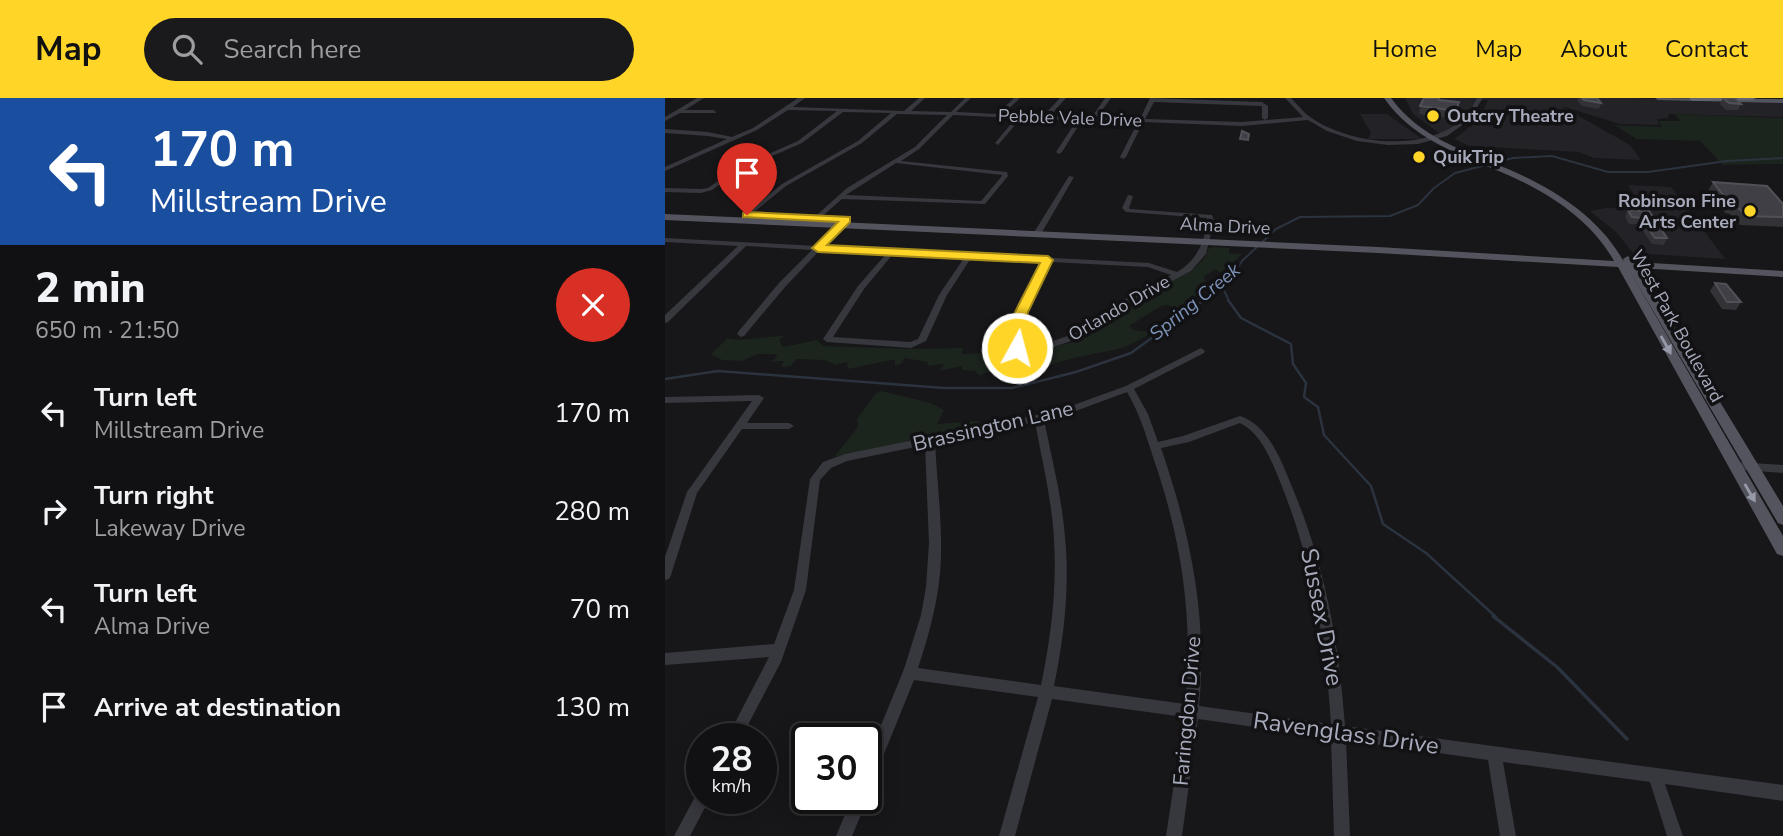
<!DOCTYPE html>
<html lang="en">
<head>
<meta charset="utf-8">
<style>
	:root { --surface:#111013; --page:#1a191c; --text:#f1f3f6; --muted:#9c9da0; --line:#303033; --accent:#ffd628 }
	body { margin:0; font-family:"Nunito Sans",sans-serif; background:var(--page); color:var(--text); height:100vh; display:flex; flex-direction:column; font-size:26px; white-space:nowrap }
	* { box-sizing:border-box; margin:0 }
	p { font-size:23px; color:var(--muted) }
	.icon { flex:none; width:38px; height:38px; fill:none; stroke:currentColor; stroke-width:2; stroke-linecap:round; stroke-linejoin:round }
	.map { position:relative; flex:1; overflow:hidden }
	.side { display:flex; flex-direction:column; background:var(--surface); width:665px }
	.side>* { flex:none }
	.hud { background:#1a4fa0; color:#fff; overflow:hidden }
	.speed { position:absolute; left:21px; top:625px; display:flex; gap:14px; font-size:35px; font-weight:700; text-align:center }
	.speed>* { display:grid; place-content:center; width:91px; height:91px; border-radius:50%; background:var(--surface); box-shadow:0 4px 18px #0003,0 0 0 2px var(--line); line-height:1 }
	.speed small { font-size:18px; font-weight:400 }
	.speed .limit { border:4px solid #111; border-radius:10px; background:#fff; color:#111 }
	.pin { position:absolute; display:grid; place-items:center; width:60px; height:60px; color:#fff; margin:-72px -30px; border-radius:50% 50% 50% 0; rotate:-45deg; box-shadow:0 0 7px #0007 }
	.pin .icon { rotate:45deg }
	.me { position:absolute; width:77px; margin:-38px; rotate:7deg; stroke-linejoin:round; filter:drop-shadow(0 0 5px #0008) }
	.turn { display:flex; align-items:center; gap:24px; height:147px; padding:0 35px; font-size:32px }
	.turn .icon { width:91px; height:91px; stroke-width:2.5 }
	.turn b { display:block; font-size:49px; line-height:60px }
	.round { display:grid; place-items:center; flex:none; width:74px; height:74px; border-radius:37px; background:var(--page) }
	.overview { display:flex; align-items:center; justify-content:space-between; height:119px; padding:0 35px }
	h1 { font-size:42px; font-weight:800; line-height:52px }
	ul { padding:0; list-style:none }
	li { display:flex; align-items:center; gap:21px; height:98px; padding:0 35px }
	li div { flex:1 }
	li b { display:block; font-size:26px }
	li em { font-style:normal }
	header { display:flex; align-items:center; gap:42px; box-sizing:border-box; height:98px; padding:0 35px; background:var(--accent); color:#111 }
	header strong { font-size:33px }
	nav { display:flex; gap:38px; margin-inline-start:auto; font-size:24px }
	.search { width:490px; height:63px; background:var(--page); display:flex; align-items:center; gap:18px; box-sizing:border-box; padding:0 24px; border-radius:38px; color:var(--muted); font-size:26px }
	main { display:flex; flex:1; min-height:0 }
	.map>svg:first-child { display:block }
</style>
</head>
<body>
<header>
<strong>Map</strong>
<div class="search"><svg class="icon" aria-label="search" viewBox="0 0 24 24"><circle cx="10" cy="10" r="6"/><path d="M15 15l6 6"/></svg>Search here</div>
<nav><a>Home</a><a>Map</a><a>About</a><a>Contact</a></nav>
</header>
<main>
<section class="side">
<div class="hud">
<div class="turn"><svg class="icon" aria-label="left" viewBox="0 0 24 24"><path d="M17 20v-9H6M10 6l-5 5 5 5"/></svg><div><b>170 m</b>Millstream Drive</div></div>
</div>
<div class="overview"><div><h1>2 min</h1><p>650 m · 21:50</p></div><a class="round" style="background:#d93025;color:#fff"><svg class="icon" aria-label="close" viewBox="0 0 24 24"><path d="M6 6l12 12M18 6L6 18"/></svg></a></div>
<ul>
<li><svg class="icon" aria-label="left" viewBox="0 0 24 24"><path d="M17 20v-9H6M10 6l-5 5 5 5"/></svg><div><b>Turn left</b><p>Millstream Drive</p></div><em>170 m</em></li>
<li><svg class="icon" aria-label="right" viewBox="0 0 24 24"><path d="M7 20v-9h11M14 6l5 5-5 5"/></svg><div><b>Turn right</b><p>Lakeway Drive</p></div><em>280 m</em></li>
<li><svg class="icon" aria-label="left" viewBox="0 0 24 24"><path d="M17 20v-9H6M10 6l-5 5 5 5"/></svg><div><b>Turn left</b><p>Alma Drive</p></div><em>70 m</em></li>
<li><svg class="icon" aria-label="arrive" viewBox="0 0 24 24"><path d="M6 21V4h12l-3 4 3 4H6"/></svg><div><b>Arrive at destination</b></div><em>130 m</em></li>
</ul>
</section>
<div class="map">
<svg width="1118" height="738" viewBox="0 0 1118 738">
	<rect width="100%" height="100%" fill="#171619"/>
	<path fill="#232226" d="M740,0H968L1118,4V19L1004,16L1003,20L992,21L994,27L955,26L896,8L965,47L976,62L929,60L914,54L805,48L789,41L814,22L823,2L812,1L806,14L779,35H774L748,16Z
		M695,16H722L757,41H703L706,35Z
		M963,87L1006,89L1060,161L968,155L951,134L925,113L941,110L978,111Z"/>
	<path fill="#1c241e" d="M1010,16L1118,20V66L1058,67L1035,43L972,41L949,27L997,29L993,23H1015Z
		M549,149L564,150V155L577,156L559,174L555,175L550,171L539,179L543,190L538,195L540,197L524,208L508,211L504,207L496,208L464,228L469,232L483,234L482,238C473,242 463,249 453,251C439,254 388,263 380,270L367,267L363,271L365,276L362,280L344,275L336,278L322,274L315,278L310,273L297,272V268L274,273L279,266L263,268V264L239,260L237,265L230,268V262H226L183,271L182,264L171,267L159,262L131,261L126,268L116,269L119,263L106,264L112,259L111,256H93L77,263L57,262L46,256L63,240C70,244 106,238 119,238L114,242L118,249L152,242L158,248L248,251L298,250L297,256L342,254L355,257L408,244L469,203L526,173L539,161L544,150Z
		M216,293L266,305L279,312L272,326L312,323L318,328L169,359L193,329L192,321L210,296Z"/>
	<g fill="none" stroke-linecap="round" stroke-linejoin="round">
		<path stroke="#2b333e" stroke-width="2" d="M557,188L564,203
			M536,203L564,183L577,163L611,131L635,119L725,118L753,107L769,90L790,75L848,60L887,58L943,74H983L1062,63L1118,60"/>
		<path stroke="#2b333e" stroke-width="2.5" d="M563,202L576,220L626,246L628,266L641,285L639,299L653,309L659,337L706,388L718,426L761,455L831,519
			M0,281L53,273L279,290H347L411,274L466,255L539,202"/>
		<path stroke="#2b333e" stroke-width="3.5" d="M828,518L892,569L962,641"/>
		<path fill="#37373e" fill-rule="evenodd" d="M32,0H39L20,12H49L51,15H15L0,23V19Z
			M133,0H140L128,9L239,13L254,0H260L246,13L286,14L300,0H306L291,14L332,16L349,0H355L338,16L379,17L395,0H401L385,18L427,19L440,0H446L432,19L475,21L485,0L597,4L603,8V20L600,22L597,20V9L596,8L489,4L480,21L577,24L638,19L620,0H626C631,5 636,11 641,16C679,46 757,56 797,22C804,17 808,7 812,0H818L803,23L782,38L753,46L723,47L692,43L662,33L643,22L577,28L478,24L461,59L458,61L455,59L473,24L417,22L397,54L394,56L391,54L412,22L356,20L333,47L330,45L351,20L288,17L254,51L236,63L342,74L343,78L320,106L177,101L147,127H143V125L182,90L250,49L282,17L232,16L197,45L121,88L78,123H74V121L117,86L193,43L226,15L178,14L137,45L75,72L47,92L36,95L0,94V90L36,91L43,90L71,70L133,43L172,13L123,12L92,32L0,73V69L62,41L43,38L0,35V31L43,34L67,39L88,30ZM231,65L337,77V78L316,103L181,97Z
			M404,78L409,79L376,136L369,138L368,136Z
			M463,97L468,98L464,110L465,111L547,117L549,123L541,156L526,173L468,204L417,239L386,250L352,253L348,250L352,214L378,164L306,160L282,197L261,243L246,250L162,244L158,241L193,188L221,156L155,152L120,189L79,238L76,239L72,236L73,234L114,185L147,152L81,148L3,224L0,225V217L73,148L0,144V140L152,148L181,120L183,121V123L159,148L484,165L512,174C532,163 541,142 542,120L461,114L457,110ZM228,156L299,160L274,197L253,241L245,244L168,239L199,191ZM386,164L483,169L506,177L462,200L411,235L385,244L357,247L360,214Z
			M536,250L540,253L539,255L469,291L483,316L493,344L518,338L575,318C602,327 615,359 625,384C659,463 674,542 680,628L1118,687V703L1000,686L1018,738H1002L985,684L838,664L851,738H835L823,662L681,642L685,738H669L666,640L533,621L517,738H501L519,619L387,601L350,738H334L373,599L249,582L206,688L201,690V664L239,571L256,517L261,489L264,445L260,347L182,363L166,370L155,382L141,492L116,564L76,640H62L104,559L0,567V555L109,546L129,492L145,381L158,364L180,356L392,313L461,288ZM462,294C474,314 481,337 488,359C516,439 529,521 520,606L389,588C399,539 405,489 400,439C397,400 387,361 379,322L397,318ZM370,324C377,363 387,402 389,442C392,491 386,539 376,587L253,570C265,534 275,497 276,459C277,421 272,383 270,345ZM575,325C597,336 607,364 616,386C647,463 661,543 666,626L534,608C543,519 525,434 496,350L524,344Z
			M94,297L99,300L82,325H124L129,328L124,331H77L32,395L6,477L4,481L0,482V459L22,394L87,303L0,305V299Z
			M1069,364L1118,367V375L1065,371L1064,368L1065,365Z
			M37,692V700H45L25,738H9L32,695Z
			M201,697L203,700L187,738H171L187,700H201Z"/>
		<path fill="#53545d" fill-rule="evenodd" d="M719,0H726C755,40 800,53 843,71C889,91 934,119 959,164L958,161L963,158L970,164L1118,173V179L974,170L1118,408V427L1113,425L963,170L1118,438V458L1112,456L953,169L713,155L0,122V116L713,149L949,163C925,120 879,92 836,74C791,55 748,41 719,0Z
			M990,0L1118,1V5L993,2Z"/>
		<path fill="#636470" fill-rule="evenodd" d="M1024,0H1091L1087,2L1027,3Z"/>
	</g>
	<path fill="#333237" d="M913,0H932L936,5L934,11L917,8L912,2Z
		M1058,0L1076,6L1073,12H1061L1055,6Z
		M775,2L794,4L789,21L754,16L755,8Z
		M1048,84L1118,106V129L1075,127L1065,116L1060,115L1043,93Z
		M963,112L984,113L1002,140L999,147L987,146L973,126H964L960,119Z
		M1050,185L1076,204L1071,212L1057,211L1045,193Z"/>
	<path fill="#3f3f45" stroke="#505057" stroke-width="2" d="M759,0H774V2L794,4L791,13L755,8Z
		M917,0H932L936,5L919,2Z
		M1058,0H1070L1076,6L1064,5Z
		M577,33L584,36L583,42L575,41Z
		M1048,84L1102,88L1118,106V119L1081,118L1070,106H1065Z
		M963,112L984,113L1002,140H990L976,120L967,119Z
		M1050,185L1061,186L1076,204H1062Z"/>
	<defs><path id="oneway-solid" d="M-6-.8H1V-3.2L6.5 0L1 3.2V.8H-6Z" transform="scale(1.75)"/></defs>
	<g fill="#9699a7">
		<use href="#oneway-solid" transform="translate(1001 247) rotate(61)"/>
		<use href="#oneway-solid" transform="translate(1085 395) rotate(60)"/>
	</g>
	<path fill="#ffd628" stroke="#a68b1a" stroke-width="2" d="M82,114L185,119V124L162,147L383,158L388,162L363,214L358,250L352,254L345,250L350,214L375,165L153,154L147,150L173,124L78,119V115Z"/>
	<g fill="#ffd628" stroke="#121114" stroke-width="2.5">
		<circle cx="768" cy="18" r="7"/>
		<circle cx="754" cy="59" r="7"/>
		<circle cx="1085" cy="113" r="7"/>
	</g>
	<g text-anchor="middle" dominant-baseline="central" stroke-width="7" stroke-linejoin="round" paint-order="stroke">
		<g font-size="18" font-weight="bold" fill="#a7aaba" stroke="#121114" text-anchor="start">
			<text x="782" y="18">Outcry Theatre</text>
			<text x="768" y="59">QuikTrip</text>
			<text x="1071" y="103" text-anchor="end">Robinson Fine<tspan x="1071" dy="21">Arts Center</tspan></text>
		</g>
		<g font-size="18" fill="#a7aaba" stroke="#121114">
			<text transform="translate(405 20) rotate(2)">Pebble Vale Drive</text>
			<text transform="translate(560 128) rotate(3)">Alma Drive</text>
			<text transform="translate(454 210) rotate(-30)">Orlando Drive</text>
			<text transform="translate(1012 228) rotate(61)">West Park Boulevard</text>
		</g>
		<g font-size="19" font-style="italic" fill="#7c93b8" stroke="#121114">
			<text transform="translate(530 204) rotate(-39)">Spring Creek</text>
		</g>
		<g font-size="21" fill="#a7aaba" stroke="#121114">
			<text transform="translate(328 328) rotate(-13)">Brassington Lane</text>
			<text transform="translate(522 613) rotate(-85)">Faringdon Drive</text>
		</g>
		<g font-size="24" fill="#a7aaba" stroke="#121114">
			<text transform="translate(657 519) rotate(79)">Sussex Drive</text>
			<text transform="translate(681 635) rotate(8)">Ravenglass Drive</text>
		</g>
	</g>
</svg>
<div class="speed"><div>28<small>km/h</small></div><div class="limit">30</div></div>
<div class="pin" style="left:82px;top:117px;background:#d93025"><svg class="icon" aria-label="arrive" viewBox="0 0 24 24"><path d="M6 21V4h12l-3 4 3 4H6"/></svg></div>
<svg class="me" style="left:352px;top:250px" viewBox="-20 -20 40 40"><circle r="17" fill="#ffd628" stroke="#fff" stroke-width="3"/><path d="M0-11L8 9 0 5-8 9z" fill="#fff"/></svg>
</div>
</main>
</body>
</html>
